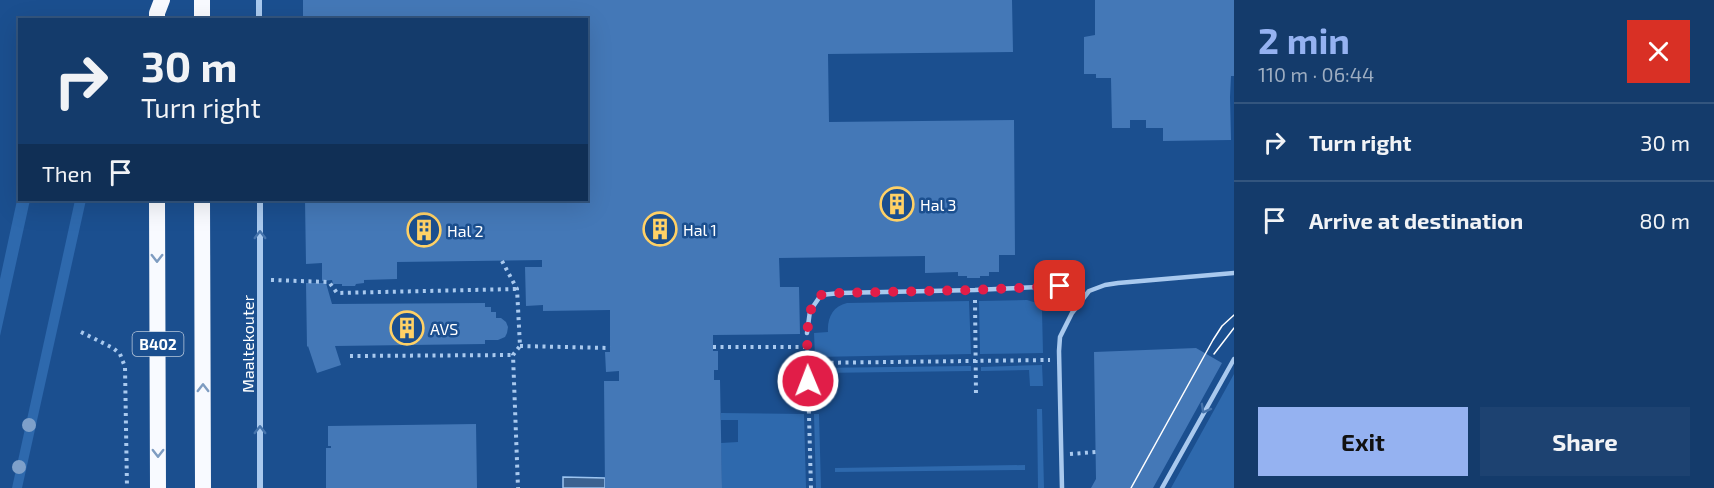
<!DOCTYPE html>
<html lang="en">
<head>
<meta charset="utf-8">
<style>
	:root { --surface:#143b6b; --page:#1d4271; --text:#f1f3f6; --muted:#9dadc1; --line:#33557e; --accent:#95b2f1 }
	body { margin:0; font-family:"Exo 2",sans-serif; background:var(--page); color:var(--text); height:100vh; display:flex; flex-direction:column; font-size:22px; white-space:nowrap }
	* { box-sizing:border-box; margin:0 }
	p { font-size:20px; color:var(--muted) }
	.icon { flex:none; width:33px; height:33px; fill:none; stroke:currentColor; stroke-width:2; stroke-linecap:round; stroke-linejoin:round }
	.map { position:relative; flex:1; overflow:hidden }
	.panel { display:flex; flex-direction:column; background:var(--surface); width:480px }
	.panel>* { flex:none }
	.banner { position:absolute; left:18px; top:18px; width:570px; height:183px; border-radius:0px; box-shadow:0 6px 24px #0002,0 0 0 2px var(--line); background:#143b6b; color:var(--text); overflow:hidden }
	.pin { position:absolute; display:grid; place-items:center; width:51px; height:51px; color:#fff; margin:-26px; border-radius:12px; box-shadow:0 3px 9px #0006 }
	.me { position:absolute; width:66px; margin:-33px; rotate:359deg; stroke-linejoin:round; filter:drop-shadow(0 0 4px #0008) }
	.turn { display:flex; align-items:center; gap:21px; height:126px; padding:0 24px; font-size:27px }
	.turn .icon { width:78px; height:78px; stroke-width:2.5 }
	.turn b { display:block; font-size:42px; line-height:51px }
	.then { display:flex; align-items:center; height:57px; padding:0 24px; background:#0003; gap:12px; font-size:22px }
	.round { display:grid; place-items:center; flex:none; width:63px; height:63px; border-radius:0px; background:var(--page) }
	.overview { display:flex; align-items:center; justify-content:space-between; height:102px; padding:0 24px }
	h1 { font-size:36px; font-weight:700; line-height:45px; color:var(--accent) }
	.primary-button { display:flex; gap:12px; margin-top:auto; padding:12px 24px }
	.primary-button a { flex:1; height:69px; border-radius:0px; background:var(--accent); color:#111; font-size:24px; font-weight:700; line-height:69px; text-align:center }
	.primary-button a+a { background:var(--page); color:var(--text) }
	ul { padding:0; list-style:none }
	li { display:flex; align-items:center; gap:18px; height:78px; padding:0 24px; border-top:2px solid var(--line) }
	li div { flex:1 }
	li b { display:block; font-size:22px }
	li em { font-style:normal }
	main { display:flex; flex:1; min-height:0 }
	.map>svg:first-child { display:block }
</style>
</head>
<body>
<main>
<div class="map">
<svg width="1234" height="488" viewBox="0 0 1234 488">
	<rect width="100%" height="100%" fill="#1b4f8f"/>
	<path fill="#2e69ad" d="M19,191L20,200H30L0,336V279Z
		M75,200H86L22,488H12Z
		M1027,300L1037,303L1042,311L1043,353L980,354L979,301Z
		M969,301L971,354L815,357L814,333L828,332C827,318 833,306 847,303Z
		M1042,365L1043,386H1030L1029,370L981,371V367Z
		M971,366V371L819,373V389H815L814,368Z
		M1234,374V488H1171Z
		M1037,409H1042L1044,488H1038Z
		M721,413L804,414L806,488H722L721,443L738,442V420H721Z
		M814,414H819L821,488H816Z
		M1025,465V470L835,472V468Z"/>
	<path fill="#3c6290" stroke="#9cc4f0" stroke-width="1.5" d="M563,477L605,478V488H563Z"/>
	<path fill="#4478b7" d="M303,0H1012L1013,52L828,54L829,122L1014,120L1015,255H999V272H989V276H980V278H967V276H958V272L925,273V256L779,258L780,287H799L800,334L713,335V351H718V370H714V380H720L722,488H605L604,381H619V371L606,372L605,352H610V310L543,311V305L526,306L525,267H542V260L397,262V279L364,280V283L356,284L355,286H342V284H333L332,280L322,281V263L306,264L305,200H586V20H303Z
		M1095,0H1234V76H1231L1230,97L1231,140L1163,141V128H1146V120H1130V128H1112L1111,78H1096V74H1084V37L1095,35Z
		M306,283H326L332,304L485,303V307H491V312H496V318H501L506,322L508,327L507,333L505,337L498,340H485V344L335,346L341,365L317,373L308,346L307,347Z
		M1196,348L1222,363L1153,488H1091L1096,479L1094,352Z
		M476,424L477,488H326V448H331V446H328V426Z"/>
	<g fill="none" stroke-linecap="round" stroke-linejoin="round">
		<path stroke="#a9c9ee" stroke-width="4" stroke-dasharray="3 4.5" stroke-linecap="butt" d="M502,261L517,289L520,346L513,355L518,488
			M271,280L329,282L337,293L517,289
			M975,300L976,396
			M81,332L113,348L120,354L125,367L127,488
			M807,343L811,488
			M520,346L610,348
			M713,347H807
			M350,356L513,355
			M808,363L1050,360
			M809,399L825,398
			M1070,454L1096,452"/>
		<path stroke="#a9c9ee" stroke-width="4.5" d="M807,333L810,311L821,295L840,293L975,290L1060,286
			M1062,488L1059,351L1060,337L1072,313L1089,291L1105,285L1118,283L1234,273
			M1162,488L1234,359"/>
		<path stroke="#a9c9ee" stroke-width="6" d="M259,0V20
			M260,200V488"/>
		<path stroke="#f8faff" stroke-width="16" d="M202,0V20
			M157,20V13L162,0
			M157,200L158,488
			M202,200L203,488"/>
		<path stroke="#fff" stroke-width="1.5" d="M1214,354L1234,328
			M1131,488L1213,340L1222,326L1234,315"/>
	</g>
	<g fill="#7ea0ca">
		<circle cx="29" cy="425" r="7"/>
		<circle cx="19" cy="467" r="7"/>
	</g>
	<defs><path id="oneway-chevron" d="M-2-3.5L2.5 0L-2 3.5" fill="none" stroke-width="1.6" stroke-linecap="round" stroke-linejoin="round" transform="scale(1.5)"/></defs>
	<g stroke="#4674ac">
		<use href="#oneway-chevron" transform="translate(260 235) rotate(-90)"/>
		<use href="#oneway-chevron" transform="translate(1205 409) rotate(119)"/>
		<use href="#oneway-chevron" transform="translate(260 430) rotate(-90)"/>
	</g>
	<g stroke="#7e9cc1">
		<use href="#oneway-chevron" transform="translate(157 258) rotate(90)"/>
		<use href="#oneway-chevron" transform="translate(203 388) rotate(-90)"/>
		<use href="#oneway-chevron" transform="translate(158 453) rotate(90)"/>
	</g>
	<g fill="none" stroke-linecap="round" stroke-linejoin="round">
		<path stroke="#e11d48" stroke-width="10" stroke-dasharray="0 18" d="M808,381L807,333L810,311L821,295L840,293L975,290L1060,286"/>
	</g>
	<defs>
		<g id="building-ring" transform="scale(1.725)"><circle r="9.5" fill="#1b4f8f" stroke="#ffd166" stroke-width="1.5"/><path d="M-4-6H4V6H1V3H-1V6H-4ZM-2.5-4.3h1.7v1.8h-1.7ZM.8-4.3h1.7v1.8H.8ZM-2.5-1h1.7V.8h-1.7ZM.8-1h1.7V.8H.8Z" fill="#ffd166"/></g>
	</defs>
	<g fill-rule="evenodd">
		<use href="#building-ring" x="897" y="204"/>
		<use href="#building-ring" x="660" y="229"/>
		<use href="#building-ring" x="424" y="230"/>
		<use href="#building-ring" x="407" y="328"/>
	</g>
	<g text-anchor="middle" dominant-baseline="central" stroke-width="5" stroke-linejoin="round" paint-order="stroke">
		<rect fill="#1b4f8f" stroke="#bbcadd" stroke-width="1.5" x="132.5" y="332" width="51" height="24" rx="4.5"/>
		<g font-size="15" font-weight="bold" fill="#fff">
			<text x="158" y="344">B402</text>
		</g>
		<g font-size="16" fill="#fff" stroke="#1b4f8f" text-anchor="start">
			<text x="920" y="204">Hal 3</text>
			<text x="683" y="229">Hal 1</text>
			<text x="447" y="230">Hal 2</text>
			<text x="430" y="328">AVS</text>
		</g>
		<g font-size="16" fill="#fff" stroke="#1b4f8f">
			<text transform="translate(247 344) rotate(-90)">Maaltekouter</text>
		</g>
	</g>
</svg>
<div class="pin" style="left:1060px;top:286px;background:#d93025"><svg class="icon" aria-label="arrive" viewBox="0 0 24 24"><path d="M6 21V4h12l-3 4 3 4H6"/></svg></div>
<svg class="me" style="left:808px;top:381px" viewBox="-20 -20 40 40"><circle r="17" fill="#e11d48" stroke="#fff" stroke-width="3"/><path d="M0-11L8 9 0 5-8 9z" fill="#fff"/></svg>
<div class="banner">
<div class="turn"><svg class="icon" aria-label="right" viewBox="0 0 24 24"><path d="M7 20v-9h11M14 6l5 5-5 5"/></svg><div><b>30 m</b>Turn right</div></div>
<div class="then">Then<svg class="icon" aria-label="arrive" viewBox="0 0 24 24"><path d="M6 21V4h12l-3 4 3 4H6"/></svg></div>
</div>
</div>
<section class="panel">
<div class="overview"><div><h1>2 min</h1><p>110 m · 06:44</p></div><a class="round" style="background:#d93025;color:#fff"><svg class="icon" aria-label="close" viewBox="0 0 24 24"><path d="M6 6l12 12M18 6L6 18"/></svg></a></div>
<ul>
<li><svg class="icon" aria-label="right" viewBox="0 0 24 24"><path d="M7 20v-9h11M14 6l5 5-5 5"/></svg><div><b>Turn right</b></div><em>30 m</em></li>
<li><svg class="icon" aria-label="arrive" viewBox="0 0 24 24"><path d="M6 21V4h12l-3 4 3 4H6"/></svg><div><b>Arrive at destination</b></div><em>80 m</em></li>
</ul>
<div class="primary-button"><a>Exit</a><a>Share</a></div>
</section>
</main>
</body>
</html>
